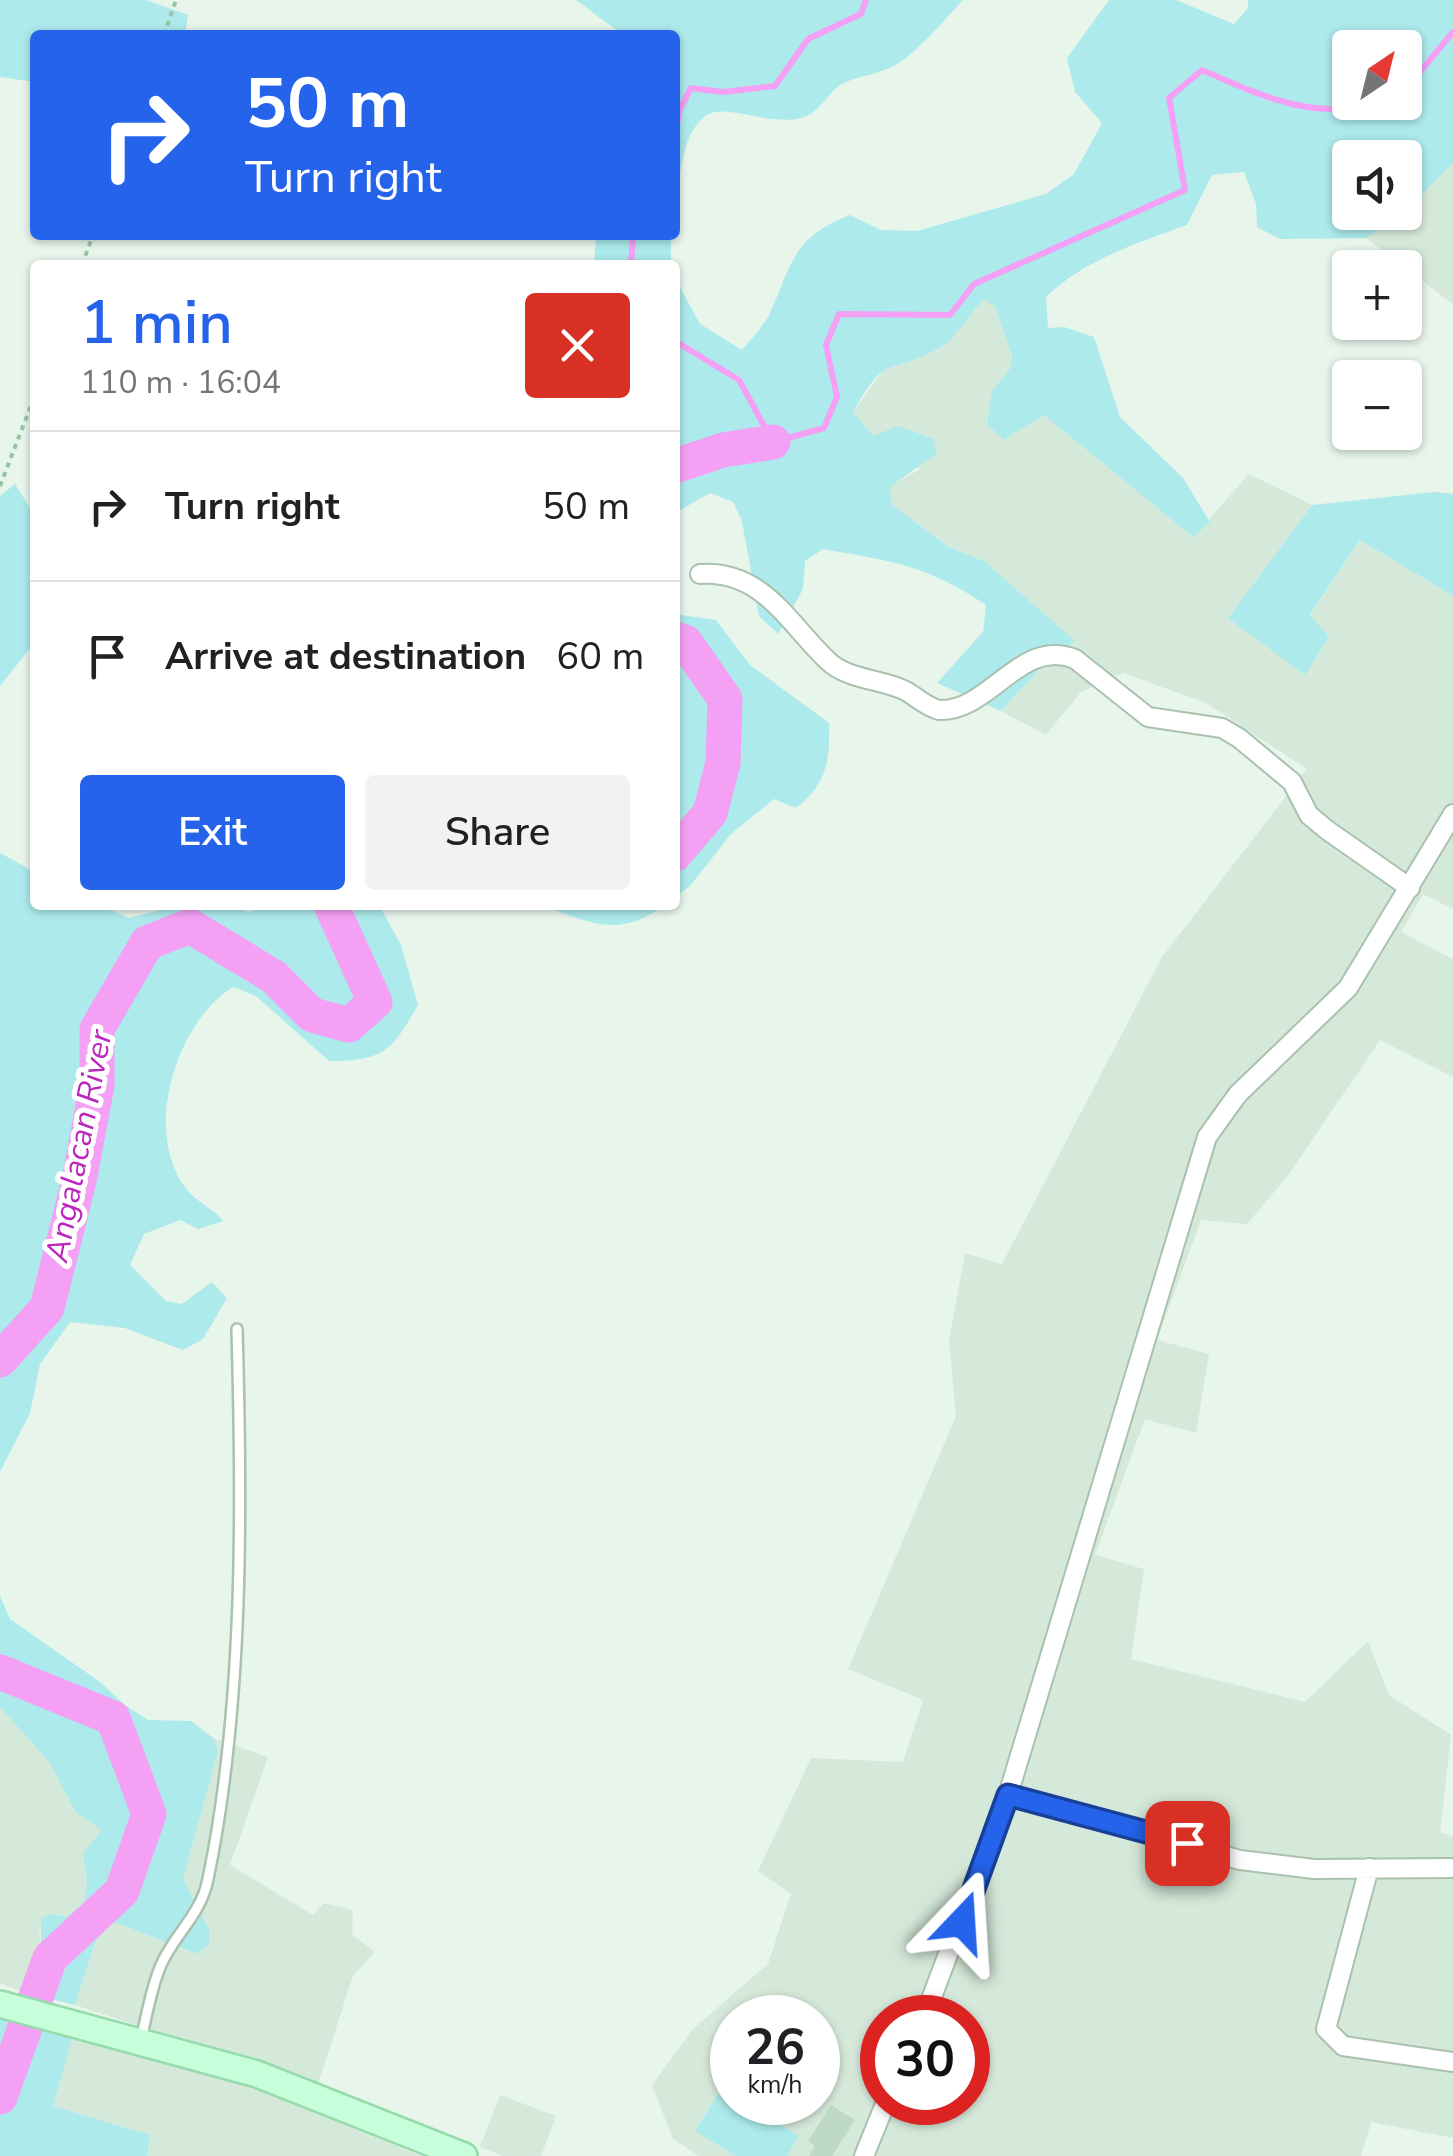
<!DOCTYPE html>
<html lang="en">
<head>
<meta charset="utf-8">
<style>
	:root { --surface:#fff; --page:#f2f2f2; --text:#202124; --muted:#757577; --line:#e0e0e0; --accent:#2563eb }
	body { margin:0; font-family:"Nunito Sans",sans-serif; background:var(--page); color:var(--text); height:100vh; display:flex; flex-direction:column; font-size:38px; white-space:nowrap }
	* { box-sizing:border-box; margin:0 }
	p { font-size:32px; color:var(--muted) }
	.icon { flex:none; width:55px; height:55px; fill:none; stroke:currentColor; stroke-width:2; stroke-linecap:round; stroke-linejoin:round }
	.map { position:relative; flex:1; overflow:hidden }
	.sheet { position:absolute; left:30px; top:260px; width:650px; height:650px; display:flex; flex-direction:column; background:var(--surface); border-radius:10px; box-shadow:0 2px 8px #0004 }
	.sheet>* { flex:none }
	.banner { position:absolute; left:30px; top:30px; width:650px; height:210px; border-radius:10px; box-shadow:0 2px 8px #0004; background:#2563eb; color:#fff; overflow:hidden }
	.needle { width:65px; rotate:35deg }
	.tools { position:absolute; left:1332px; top:30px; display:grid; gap:20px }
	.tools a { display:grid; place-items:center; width:90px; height:90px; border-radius:10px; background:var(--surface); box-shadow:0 2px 8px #0004; font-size:50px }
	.speed { position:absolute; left:710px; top:1995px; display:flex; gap:20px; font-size:50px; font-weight:700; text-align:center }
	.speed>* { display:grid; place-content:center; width:130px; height:130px; border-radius:50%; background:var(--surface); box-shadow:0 2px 8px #0004; line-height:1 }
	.speed small { font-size:25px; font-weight:400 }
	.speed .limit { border:15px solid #d22; background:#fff; color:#111 }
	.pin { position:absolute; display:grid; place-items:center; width:85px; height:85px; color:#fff; margin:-42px; border-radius:20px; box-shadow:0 5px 15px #0006 }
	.me { position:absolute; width:110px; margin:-55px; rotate:20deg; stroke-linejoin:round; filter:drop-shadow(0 0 8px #0008) }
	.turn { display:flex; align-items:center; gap:35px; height:210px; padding:0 50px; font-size:45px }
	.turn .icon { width:130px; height:130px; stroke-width:2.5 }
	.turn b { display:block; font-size:70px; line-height:85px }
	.round { display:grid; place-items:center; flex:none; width:105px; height:105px; border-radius:10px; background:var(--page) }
	.summary { display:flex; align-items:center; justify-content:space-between; height:170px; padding:0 50px }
	h1 { font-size:60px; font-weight:600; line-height:75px; color:var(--accent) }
	.primary-button { display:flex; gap:20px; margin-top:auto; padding:20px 50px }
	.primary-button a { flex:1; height:115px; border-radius:10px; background:var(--accent); color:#fff; font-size:40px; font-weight:600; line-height:115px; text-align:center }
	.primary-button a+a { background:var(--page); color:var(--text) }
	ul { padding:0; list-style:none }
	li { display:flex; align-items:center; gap:30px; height:150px; padding:0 50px; border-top:2px solid var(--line) }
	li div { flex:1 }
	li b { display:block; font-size:38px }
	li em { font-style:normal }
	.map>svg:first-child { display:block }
</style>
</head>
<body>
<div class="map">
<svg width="1453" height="2156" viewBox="0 0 1453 2156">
	<rect width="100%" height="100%" fill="#e7f5eb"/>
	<path fill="#d5e9da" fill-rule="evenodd" d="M1453,163V304L1366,238L1405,212Z
		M984,299L995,305L1012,356L1010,369L992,391L987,424L1003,440L1044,415L1193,537L1249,474L1312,505L1228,618L1310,616L1360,540L1453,596V909L1423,894L1401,932L1453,959V1077L1380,1040L1287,1177L1247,1224L1201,1220L1157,1340L1209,1354L1196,1433L1145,1419L1095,1555L1144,1569L1131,1659L1305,1702L1368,1641L1389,1695L1451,1735L1440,1833L1453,1836V2138L1371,2122L1361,2156H699L673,2139L652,2085L693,2029L768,1964L791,1894L758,1871L811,1758L903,1762L923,1700L848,1669L956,1416L949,1341L965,1253L1002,1264L1162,957L1307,769L1206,703L1123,673L1081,692L1046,735L1001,711L1048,660L1074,641L984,561L950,547L891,505L889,487L920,469L873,436L853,412L886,366L938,350ZM732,2018H818V2102H732ZM882,2018H968V2102H882Z
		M0,1707L50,1763L75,1810L101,1830L83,1854L87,1881L84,1904L66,1917L52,1914L39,1932L41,1944L28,1994L0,1983Z
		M213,1738L268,1757L230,1865L313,1915L324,1903L353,1910L352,1934L375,1952L353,1976L318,2084L75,2005L103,1918L196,1954L209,1928L183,1879L218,1751Z
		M73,2036L253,2088L421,2156H147L150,2135L53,2106Z
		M500,2095L556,2116L541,2156H503L480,2147Z"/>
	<path fill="#adeaec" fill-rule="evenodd" d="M0,0H146L188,15L185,35H35V82L0,77Z
		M576,0H963C944,20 921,49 897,64C880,75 857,75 840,85C829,93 819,111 807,116C773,130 723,100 704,117C680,137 680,182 675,211V35H623Z
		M1109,0H1176L1234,24L1248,8V0H1453V163L1405,212V158H1350V212L1404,213L1366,238L1280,239L1257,227L1256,204L1244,172L1212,175L1187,225C1138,243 1085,259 1046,297L1048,328L1064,327L1094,337L1120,417L1183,478L1210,522L1193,537L1044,415L1003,440L987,424L992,391L1010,369L1012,356L995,306L984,299C969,314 955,341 936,350C886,376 887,352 853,412L873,436L898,426L933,439L937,453L890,487L892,505L949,547L984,561L1075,641L1048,660L1001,711L937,683L983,632L986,605C927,565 891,561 823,549L805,561L803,589L778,634L759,616L742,521L733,502L710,493L675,513V278L700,324L742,350C751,339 764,326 770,313C793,262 792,238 850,215L881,230L917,231L1046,194L1074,174L1102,123L1075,92L1067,58ZM1350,48H1405V102H1350Z
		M596,235H671V265H594Z
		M15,484L35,516V642L0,686V496Z
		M1435,492L1453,494V596L1360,540L1310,615L1329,637L1305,675L1228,618L1312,505Z
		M675,614L716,620L750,665L829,723C830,761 827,784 796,808L774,799L731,834L690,886L675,897Z
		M0,853L35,872V905H99L129,918C164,909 214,892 248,912L267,905H379L401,945L418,1005C392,1050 385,1061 329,1061L256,996L233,987C175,1023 141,1135 188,1191C198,1203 213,1208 223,1221L198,1229L180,1220L144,1234L130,1265L166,1301L182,1304L212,1282L227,1298L203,1339L183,1350L125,1328L70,1322L40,1364L30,1413L0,1472Z
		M541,905H665C619,939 590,923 541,905Z
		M0,1596L10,1619L100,1682L125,1705L148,1720L191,1721L213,1738L218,1751L183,1879L209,1929V1945L197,1954L103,1918L75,2005L28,1994L41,1944V1918L52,1914L66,1917L84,1904L87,1881L83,1854L101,1830L75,1811L50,1763L0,1707Z
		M0,2017L73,2036L53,2106L150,2135L147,2156H0Z
		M721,2089L732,2096V2102L744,2103L799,2136L787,2156H736L695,2131Z"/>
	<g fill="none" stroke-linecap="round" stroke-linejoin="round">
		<path stroke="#f4a0f5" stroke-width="6" d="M1405,90L1453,32
			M675,138L679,111L691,88L723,92L775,86L808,39L861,14L866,0
			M631,265L633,235
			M675,341L739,380L773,442L824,428L837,397L826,345L839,314L950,315L974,284L1185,190L1169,98L1202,70C1254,92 1314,123 1372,102"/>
		<path stroke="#f4a0f5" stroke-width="35" d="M675,466L723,450L773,442
			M675,639L685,642L725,699L723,763L710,813L675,854
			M0,1360L47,1308L79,1181L97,1085V1029L147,943L190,926L274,977L312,1015L349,1025L375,1002L331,905
			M0,1672L113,1718L149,1814L122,1891L50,1958L0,2097"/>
	</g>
	<path fill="#bfdac4" d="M831,2105L855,2120L832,2156H809L815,2146L808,2141Z"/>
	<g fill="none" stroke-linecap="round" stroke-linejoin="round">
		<g stroke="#a9c1af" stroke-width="14">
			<path id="lane" d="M141,2039C147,2015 151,1988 161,1965C175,1933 201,1915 208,1879C244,1706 242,1505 237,1329"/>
		</g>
		<g stroke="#a9c1af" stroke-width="22">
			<path id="street" d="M700,574C763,570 788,623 828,661C848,680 882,679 906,691C918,698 925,706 939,710C990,712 1020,637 1075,659L1148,717L1222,728L1239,738L1292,782L1309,815L1327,830L1410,888
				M1008,1795L1240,1860L1314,1869L1453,1868
				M1369,1868L1326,2029L1343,2046L1453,2062
				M924,2018L1008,1795L1207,1137L1238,1094L1348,988L1453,814
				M864,2156L886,2102"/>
		</g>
		<g stroke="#96dbab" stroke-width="30">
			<path id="secondary" d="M0,2004L257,2074L464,2156"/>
		</g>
		<path stroke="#99c4a3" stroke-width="4" stroke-dasharray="5 5" stroke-linecap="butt" d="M164,35L176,0
			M82,265L93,235
			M0,486L35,395"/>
		<use href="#lane" stroke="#fff" stroke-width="9"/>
		<use href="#street" stroke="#fff" stroke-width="18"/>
		<use href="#secondary" stroke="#c7ffda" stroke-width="25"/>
	</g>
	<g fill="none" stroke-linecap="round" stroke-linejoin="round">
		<g stroke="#184099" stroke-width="25">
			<path id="route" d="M962,1922L1008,1795L1187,1843"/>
		</g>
		<use href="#route" stroke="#2563eb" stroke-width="18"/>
	</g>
	<g text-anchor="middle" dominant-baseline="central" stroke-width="10" stroke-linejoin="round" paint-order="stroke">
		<g font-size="32" font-style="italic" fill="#bc26bd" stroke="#fff">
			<text transform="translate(79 1146) rotate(-79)">Angalacan River</text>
		</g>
	</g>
</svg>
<div class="tools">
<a><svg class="needle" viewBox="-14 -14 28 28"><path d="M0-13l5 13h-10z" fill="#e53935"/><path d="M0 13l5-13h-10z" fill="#757577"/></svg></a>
<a><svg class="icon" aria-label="sound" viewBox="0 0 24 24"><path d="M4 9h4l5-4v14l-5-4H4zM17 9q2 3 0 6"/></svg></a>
<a>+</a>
<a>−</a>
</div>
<div class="speed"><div>26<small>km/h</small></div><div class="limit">30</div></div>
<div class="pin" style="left:1187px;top:1843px;background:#d93025"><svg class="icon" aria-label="arrive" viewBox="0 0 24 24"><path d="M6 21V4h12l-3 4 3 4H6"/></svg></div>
<svg class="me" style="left:962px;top:1922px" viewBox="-20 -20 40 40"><path d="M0-17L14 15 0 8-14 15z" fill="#2563eb" stroke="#fff" stroke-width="4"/></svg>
<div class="banner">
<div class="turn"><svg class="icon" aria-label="right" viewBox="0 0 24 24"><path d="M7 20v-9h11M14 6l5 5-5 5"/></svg><div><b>50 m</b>Turn right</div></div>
</div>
<section class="sheet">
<div class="summary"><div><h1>1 min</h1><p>110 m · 16:04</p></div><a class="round" style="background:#d93025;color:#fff"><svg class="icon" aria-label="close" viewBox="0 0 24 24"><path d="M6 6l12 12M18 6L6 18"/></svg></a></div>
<ul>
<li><svg class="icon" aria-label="right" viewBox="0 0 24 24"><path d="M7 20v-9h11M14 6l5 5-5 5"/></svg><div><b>Turn right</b></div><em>50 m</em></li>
<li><svg class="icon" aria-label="arrive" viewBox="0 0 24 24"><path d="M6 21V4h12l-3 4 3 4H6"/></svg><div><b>Arrive at destination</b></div><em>60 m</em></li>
</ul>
<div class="primary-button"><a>Exit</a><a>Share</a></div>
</section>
</div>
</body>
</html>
